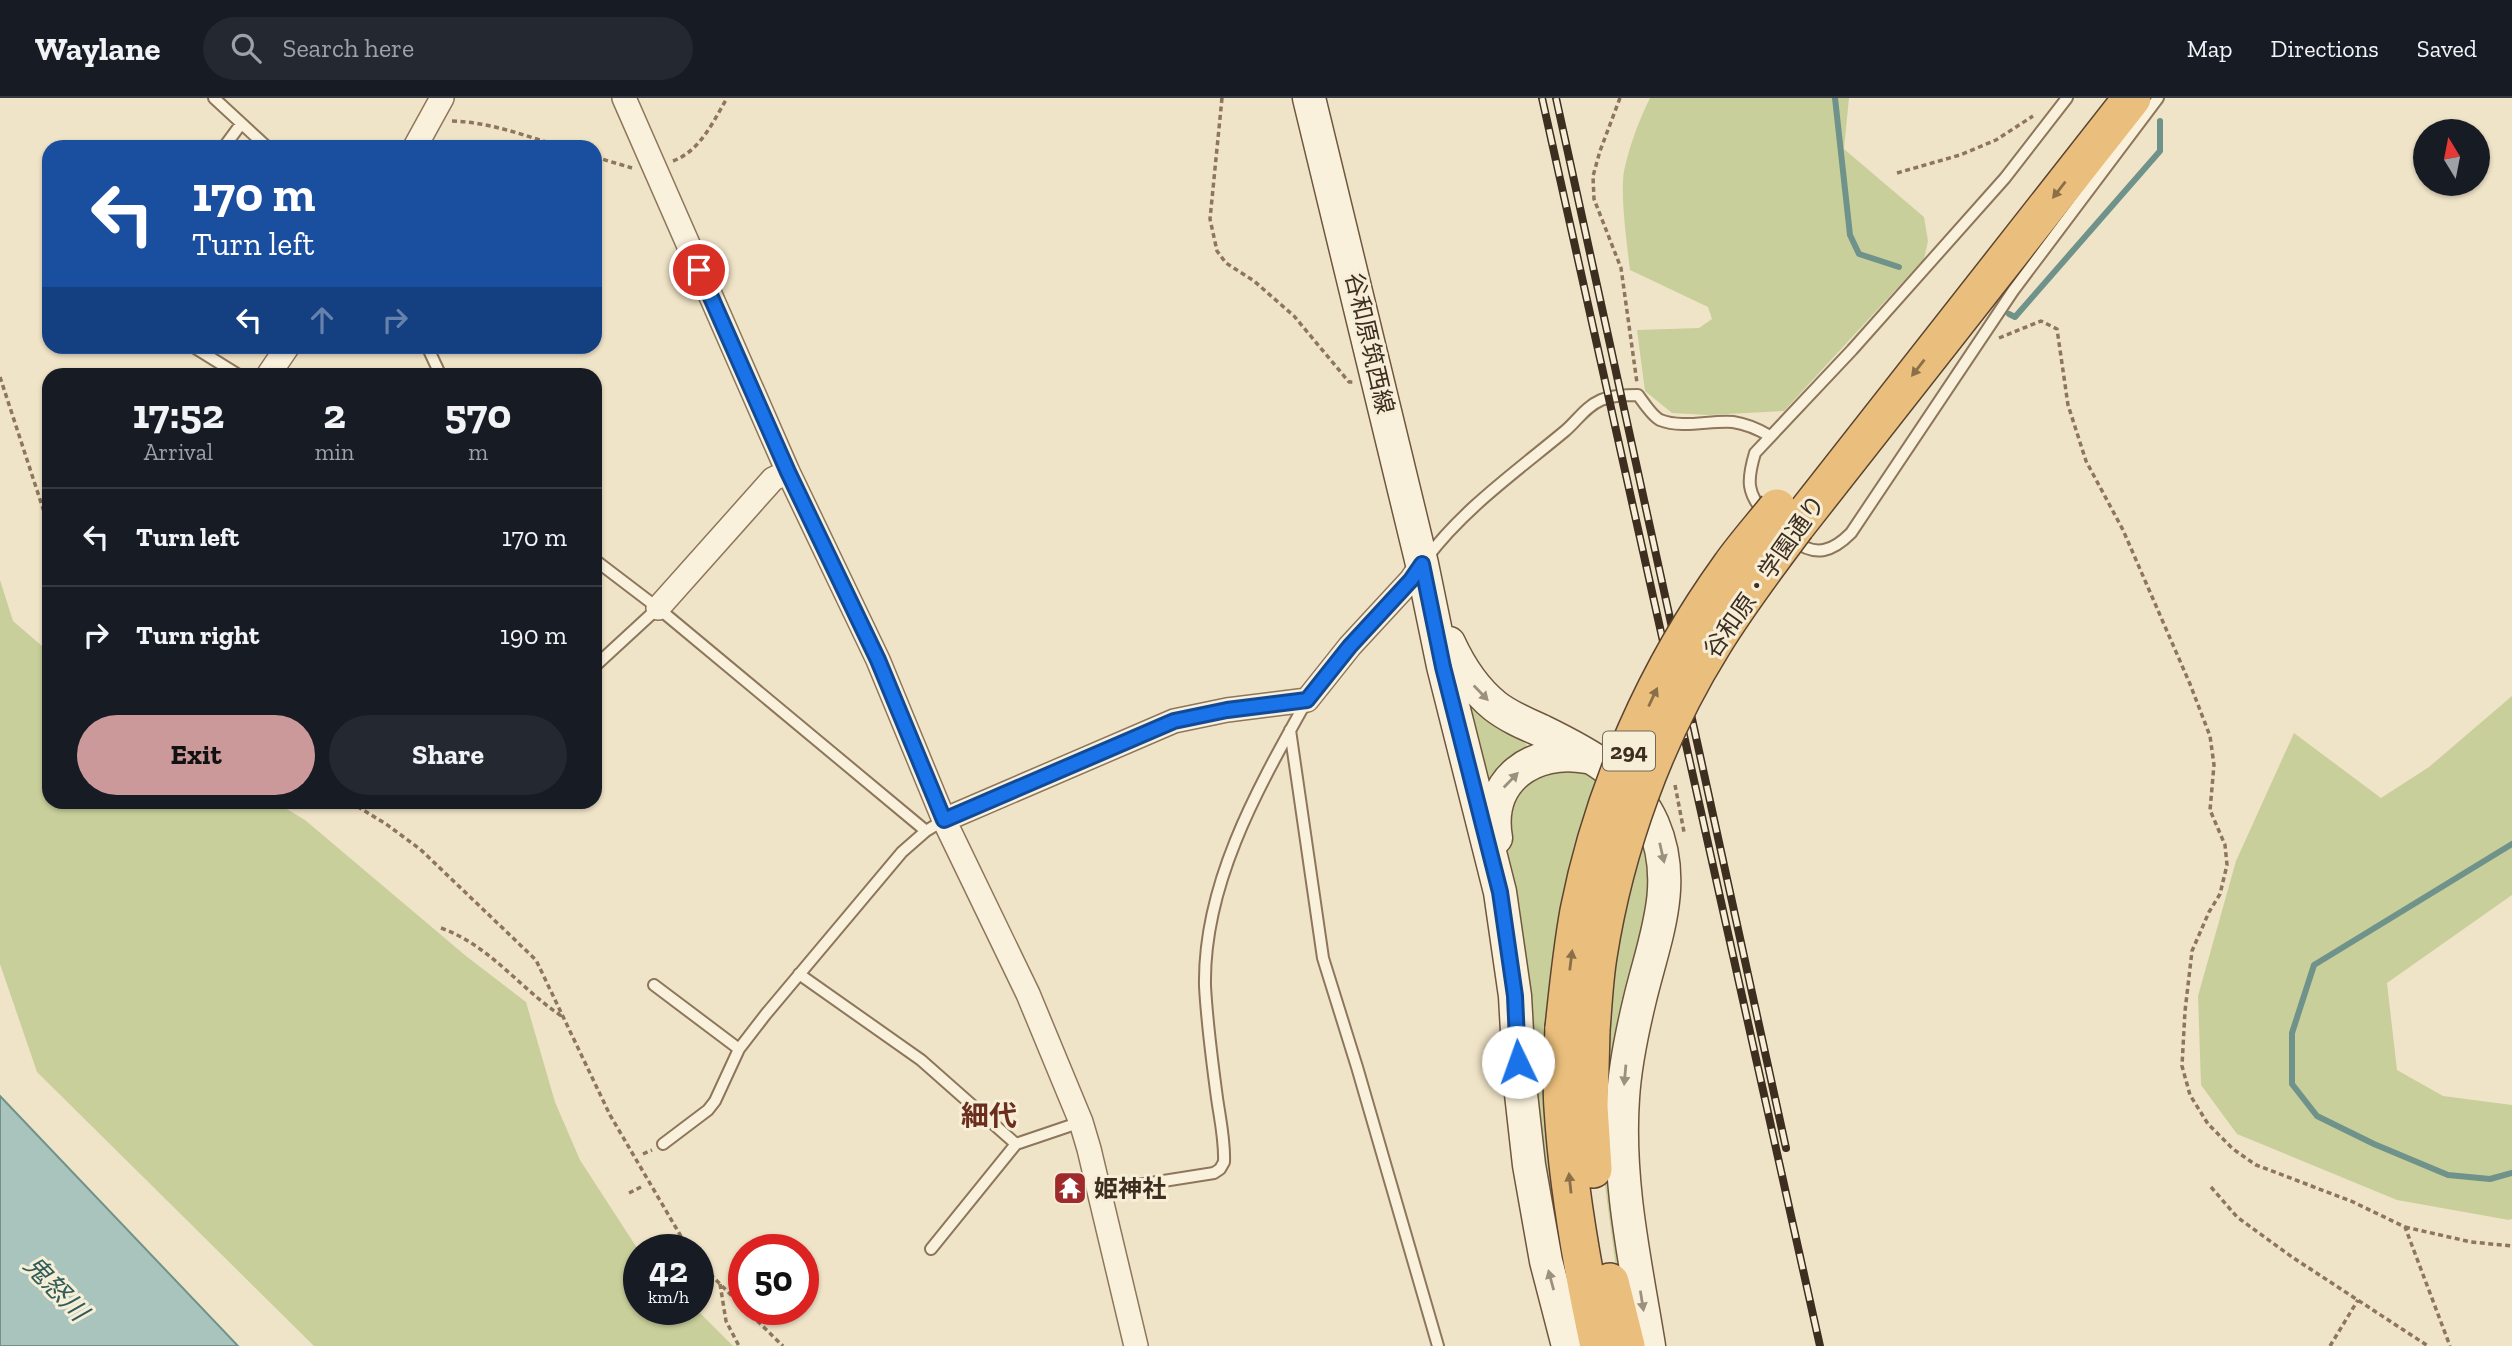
<!DOCTYPE html>
<html lang="en">
<head>
<meta charset="utf-8">
<style>
	:root { --surface:#171b24; --page:#242831; --text:#f1f3f6; --muted:#9ea1a6; --line:#363941; --accent:#cc999b }
	body { margin:0; font-family:"Zilla Slab","Noto Sans JP",serif; background:var(--page); color:var(--text); height:100vh; display:flex; flex-direction:column; font-size:26px; white-space:nowrap }
	* { box-sizing:border-box; margin:0 }
	p { font-size:23px; color:var(--muted) }
	.icon { flex:none; width:38px; height:38px; fill:none; stroke:currentColor; stroke-width:2; stroke-linecap:round; stroke-linejoin:round }
	.map { position:relative; flex:1; overflow:hidden }
	.drawer { position:absolute; left:42px; top:270px; width:560px; height:441px; display:flex; flex-direction:column; background:var(--surface); border-radius:21px; box-shadow:0 2px 5px #0004 }
	.drawer>* { flex:none }
	.hud { position:absolute; left:42px; top:42px; width:560px; height:214px; border-radius:21px; box-shadow:0 2px 5px #0004; background:#1a4fa0; color:#fff; overflow:hidden }
	.needle { width:46px; rotate:350deg }
	.buttons { position:absolute; left:2413px; top:21px; display:grid; gap:14px }
	.buttons a { display:grid; place-items:center; width:77px; height:77px; border-radius:50%; background:var(--surface); box-shadow:0 2px 5px #0004; font-size:35px }
	.speed { position:absolute; left:623px; top:1136px; display:flex; gap:14px; font-size:35px; font-weight:700; text-align:center }
	.speed>* { display:grid; place-content:center; width:91px; height:91px; border-radius:50%; background:var(--surface); box-shadow:0 2px 5px #0004; line-height:1 }
	.speed small { font-size:18px; font-weight:400 }
	.speed .limit { border:10px solid #d22; background:#fff; color:#111 }
	.pin { position:absolute; display:grid; place-items:center; width:60px; height:60px; color:#fff; margin:-30px; border:4px solid #fff; border-radius:50%; box-shadow:0 2px 7px #0007 }
	.me { position:absolute; width:77px; margin:-38px; rotate:357deg; stroke-linejoin:round; filter:drop-shadow(0 0 5px #0008) }
	.turn { display:flex; align-items:center; gap:24px; height:147px; padding:0 35px; font-size:32px }
	.turn .icon { width:91px; height:91px; stroke-width:2.5 }
	.turn b { display:block; font-size:49px; line-height:60px }
	.lanes { display:flex; align-items:center; height:66px; padding:0 35px; background:#0003; justify-content:center; gap:35px; direction:ltr }
	.lanes .off { opacity:.35 }
	.eta { display:flex; justify-content:space-evenly; align-items:center; height:119px; text-align:center }
	.eta b { font-size:42px; font-weight:800; line-height:49px }
	.primary-button { display:flex; gap:14px; margin-top:auto; padding:14px 35px }
	.primary-button a { flex:1; height:80px; border-radius:42px; background:var(--accent); color:#111; font-size:28px; font-weight:800; line-height:80px; text-align:center }
	.primary-button a+a { background:var(--page); color:var(--text) }
	ul { padding:0; list-style:none }
	li { display:flex; align-items:center; gap:21px; height:98px; padding:0 35px; border-top:2px solid var(--line) }
	li div { flex:1 }
	li b { display:block; font-size:26px }
	li em { font-style:normal }
	header { display:flex; align-items:center; gap:42px; box-sizing:border-box; height:98px; padding:0 35px; background:var(--surface); border-bottom:2px solid var(--line) }
	header strong { font-size:33px }
	nav { display:flex; gap:38px; margin-inline-start:auto; font-size:24px }
	.search { width:490px; height:63px; background:var(--page); display:flex; align-items:center; gap:18px; box-sizing:border-box; padding:0 24px; border-radius:38px; color:var(--muted); font-size:26px }
	.map>svg:first-child { display:block }
</style>
</head>
<body>
<header>
<strong>Waylane</strong>
<div class="search"><svg class="icon" aria-label="search" viewBox="0 0 24 24"><circle cx="10" cy="10" r="6"/><path d="M15 15l6 6"/></svg>Search here</div>
<nav><a>Map</a><a>Directions</a><a>Saved</a></nav>
</header>
<div class="map">
<svg width="2512" height="1248" viewBox="0 0 2512 1248">
	<rect width="100%" height="100%" fill="#f0e4c8"/>
	<path fill="#c9cf9b" d="M1650,0H1849L1844,51L1924,119L1928,143L1924,161L1784,313L1708,317L1672,315L1645,293L1637,232L1699,230L1712,221L1708,209L1630,172C1627,147 1620,97 1624,73C1629,49 1639,22 1650,0Z
		M0,482L13,523L49,554V704H275L305,722L466,858L526,904L555,1004L580,1062L639,1153V1211H696L733,1248H314L37,974L0,866Z
		M1466,596L1509,627L1533,654L1489,703Z
		M2512,598V797L2387,885L2397,972L2443,998L2512,1007V1121L2509,1122L2397,1102L2237,1036L2201,987L2198,898L2236,763L2294,635L2381,700L2429,669Z
		M1564,663L1605,679L1576,1248L1532,1025L1520,809L1501,738L1517,686Z
		M1643,725L1654,755L1616,1063L1636,1248L1615,1163L1600,1050L1607,889Z"/>
	<path fill="#a9c4bc" stroke="#6f938a" stroke-width="2" d="M0,998L238,1248H0Z"/>
	<g fill="none" stroke-linecap="round" stroke-linejoin="round">
		<path stroke="#6f938a" stroke-width="6" d="M1835,0L1850,137L1859,156L1899,169
			M2009,216L2015,219L2160,53V23
			M2512,746L2314,867L2292,935V986L2317,1018L2374,1046L2448,1077L2490,1081L2512,1075"/>
		<g stroke="#8d765c" stroke-width="14">
			<path id="service" d="M214,0L267,49
				M224,49L241,26
				M192,248L237,276
				M427,248L440,276
				M1766,417C1746,395 1747,382 1755,355L1852,252L2005,80L2067,0
				M1793,442C1816,460 1833,453 1851,435L2013,193L2158,0
				M1426,461C1463,411 1517,373 1565,333C1577,323 1585,309 1601,302C1613,297 1626,297 1638,297C1644,305 1652,318 1660,322C1683,331 1710,322 1733,324C1747,326 1758,331 1770,338
				M595,462L658,510L926,733
				M595,568L658,510
				M1290,632L1323,860L1357,969L1438,1248
				M799,876L921,962L1016,1046
				M654,887L739,951
				M663,1046L708,1012L715,1003L739,951L766,916L902,754L926,733L944,722
				M1100,1093L1214,1075L1220,1071L1224,1064C1225,1043 1220,1021 1217,1000C1212,963 1207,925 1205,888C1203,786 1258,690 1306,604
				M931,1151L1016,1046L1081,1024"/>
		</g>
		<g stroke="#8d765c" stroke-width="26">
			<path id="minor" d="M624,0L788,374L878,562L944,722L1028,896L1081,1024L1089,1051L1136,1248
				M415,49L442,0
				M269,276L288,248
				M658,510L773,381L788,374
				M944,722L1174,623L1227,612L1307,602L1350,548L1411,482L1422,466"/>
		</g>
		<g stroke="#6f573f" stroke-width="35">
			<path id="secondary" d="M1309,0L1422,466L1443,568L1500,794L1515,898L1520,987L1529,1067L1546,1163L1568,1248
				M1449,545C1460,569 1474,591 1495,608C1509,619 1526,626 1542,633C1587,655 1632,678 1653,726C1679,786 1654,842 1640,901C1632,934 1625,967 1623,1000C1617,1084 1636,1167 1649,1248
				M1496,740C1486,682 1533,649 1587,659"/>
		</g>
		<g stroke="#5b4430" stroke-width="40">
			<path id="trunk" d="M1796,428L2132,0
				M1564,930C1563,956 1561,983 1563,1010C1568,1091 1582,1169 1599,1248
				M1591,932L1589,1009L1593,1071
				M1610,1184L1626,1248"/>
		</g>
		<path stroke="#8d765c" stroke-width="3.5" stroke-dasharray="5 3.5" stroke-linecap="butt" d="M1222,0L1210,121L1217,153L1226,165L1254,183L1294,218L1349,284H1353
			M1620,0L1600,53L1593,78L1594,101L1621,170L1637,285
			M452,23C490,24 526,38 562,49
			M595,59L632,70
			M673,63C700,53 713,24 727,0
			M1897,75L1960,57L1996,42L2033,18
			M1999,240L2041,223L2057,231L2068,307L2086,363L2123,432L2190,586L2210,638L2214,667L2210,712L2225,747L2227,767L2220,796L2209,814L2192,853L2185,913L2182,968L2190,997L2208,1026L2233,1051L2256,1067L2351,1103L2405,1129L2450,1248
			M0,279L49,429
			M1675,687L1684,734
			M350,704L386,726L420,751L536,862L610,1017L689,1152
			M441,830C491,848 520,891 563,919
			M643,1056L652,1052
			M2211,1089L2237,1119L2292,1159L2428,1248
			M629,1095L641,1089
			M2405,1129L2471,1144L2512,1148
			M698,1164L744,1210
			M720,1186L726,1223L739,1248
			M745,1211L783,1248
			M2330,1248L2358,1202"/>
		<use href="#service" stroke="#faf1dc" stroke-width="10"/>
		<use href="#minor" stroke="#faf1dc" stroke-width="23"/>
		<use href="#secondary" stroke="#faf1dc" stroke-width="32"/>
		<use href="#trunk" stroke="#eabe7c" stroke-width="37"/>
		<g stroke="#3d2e20" stroke-width="8">
			<path id="rail" d="M1542,0L1820,1248
				M1556,0L1786,1050"/>
		</g>
		<use href="#rail" stroke="#f7eed8" stroke-width="5" stroke-dasharray="16" stroke-linecap="butt"/>
		<g stroke="#5b4430" stroke-width="40" stroke-linecap="butt">
			<path id="trunk-bridge" d="M1564,930C1568,891 1572,852 1579,813C1603,691 1657,570 1730,469C1744,449 1761,430 1777,410
				M1591,932C1593,908 1594,883 1598,858C1615,749 1655,639 1713,546C1738,505 1767,467 1796,428"/>
		</g>
		<use href="#trunk-bridge" stroke="#eabe7c" stroke-width="37"/>
	</g>
	<defs><path id="oneway-solid" d="M-6-.8H1V-3.2L6.5 0L1 3.2V.8H-6Z" transform="scale(1.75)"/></defs>
	<g fill="#8b6f49">
		<use href="#oneway-solid" transform="translate(2059 92) rotate(128)"/>
		<use href="#oneway-solid" transform="translate(1918 270) rotate(128)"/>
		<use href="#oneway-solid" transform="translate(1653 599) rotate(-65)"/>
		<use href="#oneway-solid" transform="translate(1571 862) rotate(-83)"/>
		<use href="#oneway-solid" transform="translate(1570 1085) rotate(-96)"/>
	</g>
	<g fill="#9c907e">
		<use href="#oneway-solid" transform="translate(1481 595) rotate(46)"/>
		<use href="#oneway-solid" transform="translate(1511 682) rotate(-46)"/>
		<use href="#oneway-solid" transform="translate(1662 755) rotate(77)"/>
		<use href="#oneway-solid" transform="translate(1625 977) rotate(95)"/>
		<use href="#oneway-solid" transform="translate(1551 1182) rotate(-105)"/>
		<use href="#oneway-solid" transform="translate(1642 1203) rotate(81)"/>
	</g>
	<g fill="none" stroke-linecap="round" stroke-linejoin="round">
		<g stroke="#114b97" stroke-width="18">
			<path id="route" d="M699,172L788,374L878,562L944,722L1174,623L1227,612L1307,602L1350,548L1411,482L1422,466L1443,569L1500,794L1515,898L1518,964"/>
		</g>
		<use href="#route" stroke="#1a73e8" stroke-width="12"/>
	</g>
	<defs>
		<g id="temple-square" transform="scale(1.75)"><rect x="-9" y="-9" width="18" height="18" rx="4" fill="#9e2a2b" stroke="#f7eed8"/><path d="M0-6L5-2H3V0L6.5 2.5H4V6H1.5V3h-3V6H-4V2.5H-6.5L-3 0V-2H-5Z" fill="#fff"/></g>
	</defs>
	<g fill-rule="evenodd">
		<use href="#temple-square" x="1070" y="1090"/>
	</g>
	<g text-anchor="middle" dominant-baseline="central" stroke-width="6" stroke-linejoin="round" paint-order="stroke">
		<rect fill="#f7eed8" stroke="#756857" stroke-width="2" x="1603" y="633.5" width="52" height="39" rx="5"/>
		<g font-size="23" font-weight="bold" fill="#3d2e20">
			<text x="1629" y="653">294</text>
		</g>
		<g font-size="24" fill="#3d2e20" stroke="#f7eed8">
			<text transform="translate(1370 245) rotate(77)">谷和原筑西線</text>
			<text transform="translate(1764 478) rotate(-55)">谷和原・学園通り</text>
		</g>
		<g font-size="24" font-weight="bold" fill="#3d2e20" stroke="#f7eed8" text-anchor="start">
			<text x="1094" y="1090">姫神社</text>
		</g>
		<g font-size="26" font-style="italic" fill="#2f5d5a" stroke="#f7eed8">
			<text transform="translate(56 1190) rotate(46)">鬼怒川</text>
		</g>
		<g font-size="28" font-weight="bold" fill="#6b2e1e" stroke="#f7eed8">
			<text x="989" y="1017">細代</text>
		</g>
	</g>
</svg>
<div class="buttons">
<a><svg class="needle" viewBox="-14 -14 28 28"><path d="M0-13l5 13h-10z" fill="#e53935"/><path d="M0 13l5-13h-10z" fill="#9ea1a6"/></svg></a>
</div>
<div class="speed"><div>42<small>km/h</small></div><div class="limit">50</div></div>
<div class="pin" style="left:699px;top:172px;background:#d93025"><svg class="icon" aria-label="arrive" viewBox="0 0 24 24"><path d="M6 21V4h12l-3 4 3 4H6"/></svg></div>
<svg class="me" style="left:1518px;top:964px" viewBox="-20 -20 40 40"><circle r="19" fill="#fff"/><path d="M0-13L10 11 0 6-10 11z" fill="#1a73e8"/></svg>
<div class="hud">
<div class="turn"><svg class="icon" aria-label="left" viewBox="0 0 24 24"><path d="M17 20v-9H6M10 6l-5 5 5 5"/></svg><div><b>170 m</b>Turn left</div></div>
<div class="lanes"><svg class="icon" aria-label="left" viewBox="0 0 24 24"><path d="M17 20v-9H6M10 6l-5 5 5 5"/></svg><svg class="icon off" aria-label="ahead" viewBox="0 0 24 24"><path d="M12 20V5M6 11l6-6 6 6"/></svg><svg class="icon off" aria-label="right" viewBox="0 0 24 24"><path d="M7 20v-9h11M14 6l5 5-5 5"/></svg></div>
</div>
<section class="drawer">
<div class="eta">
<div><b>17:52</b><p>Arrival</p></div>
<div><b>2</b><p>min</p></div>
<div><b>570</b><p>m</p></div>
</div>
<ul>
<li><svg class="icon" aria-label="left" viewBox="0 0 24 24"><path d="M17 20v-9H6M10 6l-5 5 5 5"/></svg><div><b>Turn left</b></div><em>170 m</em></li>
<li><svg class="icon" aria-label="right" viewBox="0 0 24 24"><path d="M7 20v-9h11M14 6l5 5-5 5"/></svg><div><b>Turn right</b></div><em>190 m</em></li>
</ul>
<div class="primary-button"><a>Exit</a><a>Share</a></div>
</section>
</div>
</body>
</html>
